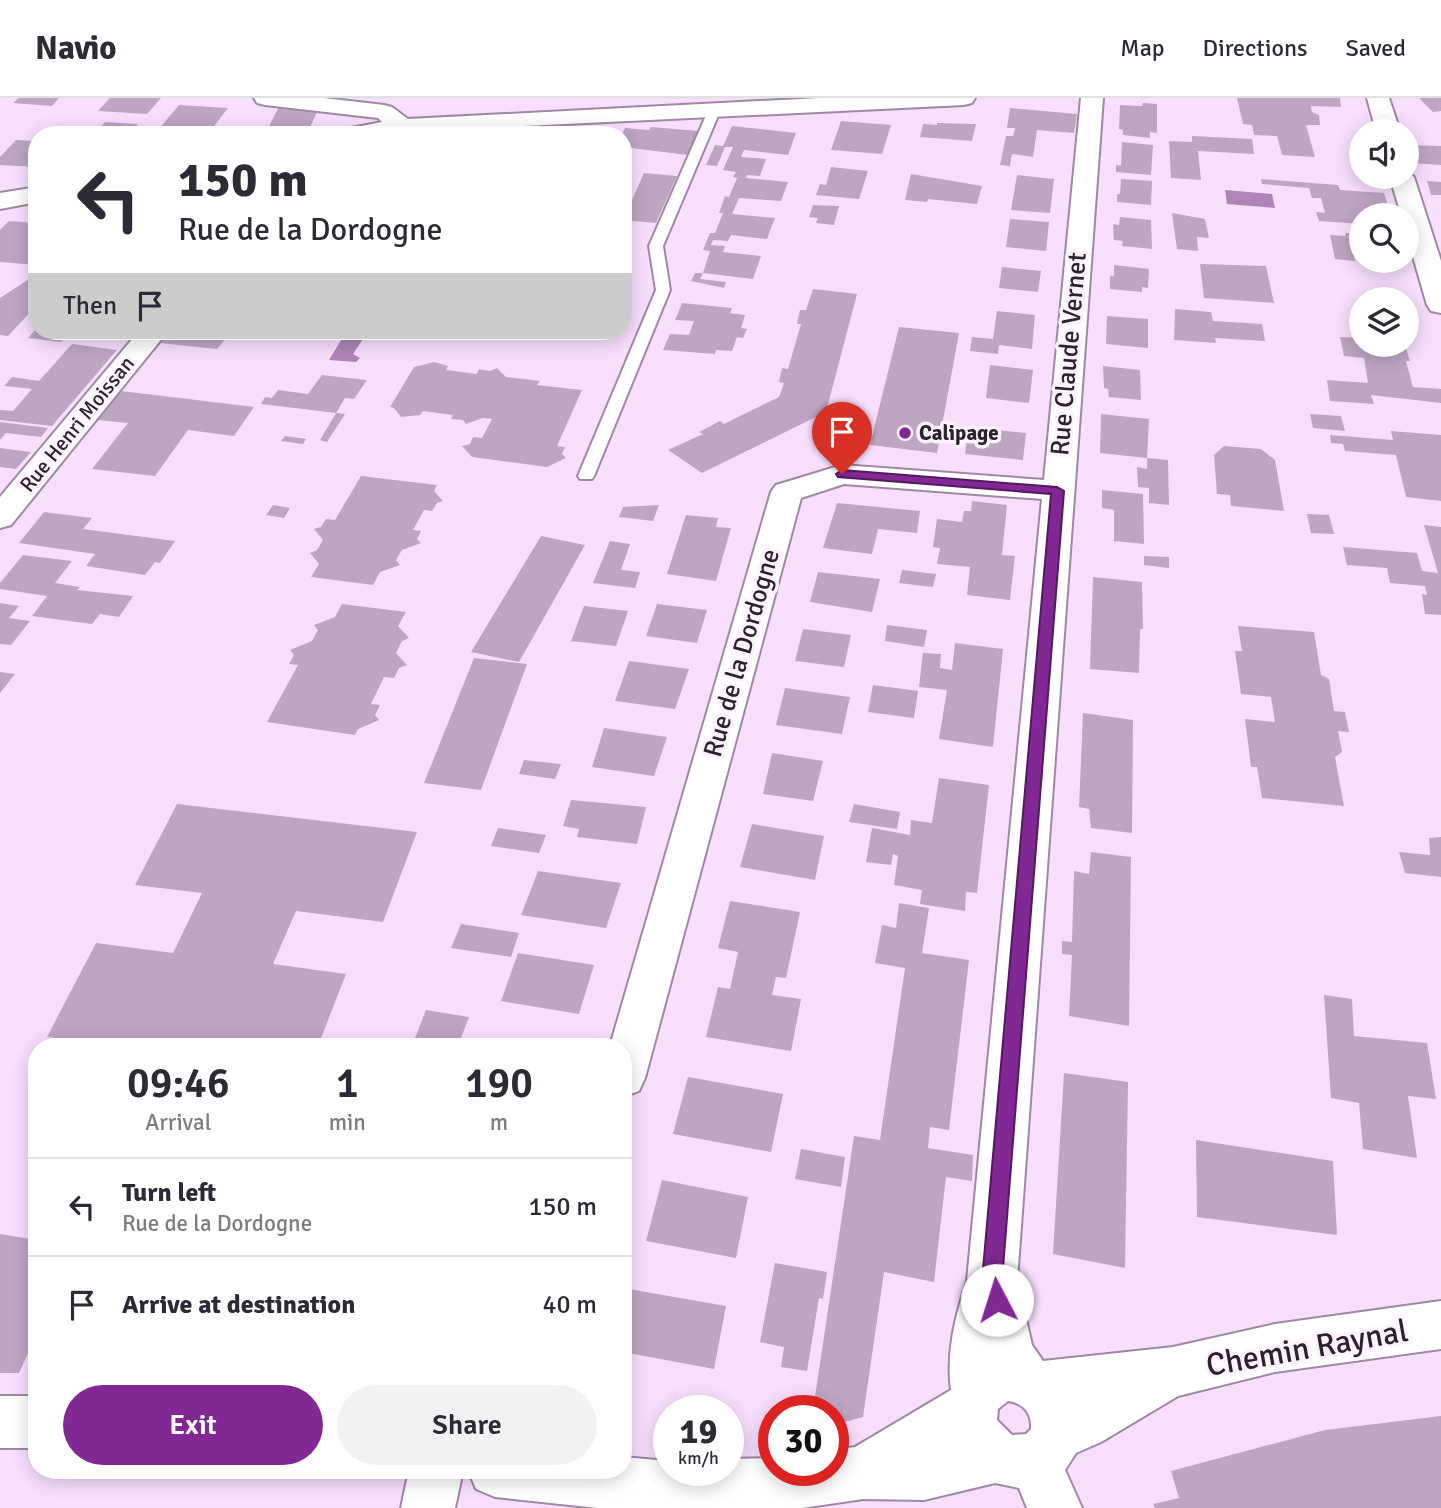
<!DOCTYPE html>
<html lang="en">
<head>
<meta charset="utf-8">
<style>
	:root { --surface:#fff; --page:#f2f2f3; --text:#2b2b33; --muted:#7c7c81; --line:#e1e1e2; --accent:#812895 }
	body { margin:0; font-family:Signika,sans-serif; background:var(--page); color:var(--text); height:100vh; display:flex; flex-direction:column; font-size:26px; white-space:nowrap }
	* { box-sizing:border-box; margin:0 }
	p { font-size:23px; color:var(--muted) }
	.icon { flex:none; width:38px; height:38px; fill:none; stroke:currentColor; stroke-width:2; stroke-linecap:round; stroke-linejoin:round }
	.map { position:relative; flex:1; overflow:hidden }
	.side { position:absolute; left:28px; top:940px; width:604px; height:441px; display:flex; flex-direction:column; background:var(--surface); border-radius:28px; box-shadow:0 4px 18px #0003 }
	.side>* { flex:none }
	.top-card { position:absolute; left:28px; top:28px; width:604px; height:214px; border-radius:28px; box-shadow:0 4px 18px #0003; background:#fff; color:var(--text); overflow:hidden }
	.fabs { position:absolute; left:1349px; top:21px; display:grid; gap:14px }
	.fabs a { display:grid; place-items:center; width:70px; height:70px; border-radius:50%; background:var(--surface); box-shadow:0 4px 18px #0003; font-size:35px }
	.speed { position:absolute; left:653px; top:1297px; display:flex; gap:14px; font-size:35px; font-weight:700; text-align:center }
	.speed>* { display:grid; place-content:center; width:91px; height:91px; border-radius:50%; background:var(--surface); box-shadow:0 4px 18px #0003; line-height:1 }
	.speed small { font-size:18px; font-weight:400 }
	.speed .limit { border:10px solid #d22; background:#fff; color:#111 }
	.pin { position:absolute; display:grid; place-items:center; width:60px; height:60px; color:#fff; margin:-72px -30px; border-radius:50% 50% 50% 0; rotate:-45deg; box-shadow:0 0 7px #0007 }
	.pin .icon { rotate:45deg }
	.me { position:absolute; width:77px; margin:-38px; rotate:355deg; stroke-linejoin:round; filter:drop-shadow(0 0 5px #0008) }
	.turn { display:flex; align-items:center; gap:24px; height:147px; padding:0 35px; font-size:32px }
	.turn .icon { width:91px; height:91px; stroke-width:2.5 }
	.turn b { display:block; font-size:49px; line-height:60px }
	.then { display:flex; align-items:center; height:66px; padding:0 35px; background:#0003; gap:14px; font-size:26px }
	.eta { display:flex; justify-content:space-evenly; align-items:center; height:119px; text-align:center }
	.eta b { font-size:42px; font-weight:600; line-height:49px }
	.button { display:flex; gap:14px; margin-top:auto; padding:14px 35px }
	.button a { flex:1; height:80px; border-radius:42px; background:var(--accent); color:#fff; font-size:28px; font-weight:600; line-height:80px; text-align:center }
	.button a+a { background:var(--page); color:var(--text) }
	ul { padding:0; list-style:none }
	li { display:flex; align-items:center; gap:21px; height:98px; padding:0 35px; border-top:2px solid var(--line) }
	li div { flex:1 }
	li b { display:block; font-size:26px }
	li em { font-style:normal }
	header { display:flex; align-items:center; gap:42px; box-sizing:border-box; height:98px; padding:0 35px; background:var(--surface); border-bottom:2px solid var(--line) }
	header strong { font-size:33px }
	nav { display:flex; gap:38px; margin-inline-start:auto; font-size:24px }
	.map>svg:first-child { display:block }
</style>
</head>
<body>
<header>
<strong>Navio</strong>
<nav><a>Map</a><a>Directions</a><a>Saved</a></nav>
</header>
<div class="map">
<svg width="1441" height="1410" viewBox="0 0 1441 1410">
	<rect width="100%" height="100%" fill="#f8dffe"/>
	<path fill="#af85b9" d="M1225,92L1272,96L1275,110L1227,106Z
		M343,239L363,241L353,256L360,260L356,264L329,262Z"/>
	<path fill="#bea6c3" d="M19,0H59L52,8L13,5Z
		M110,0H161L147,16L98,13Z
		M1237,0H1340L1341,9L1311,8L1312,14L1319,17L1320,27H1306L1315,59L1282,57L1277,38L1254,37L1252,27L1243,26Z
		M1419,0H1441V13L1433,14Z
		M1143,5L1157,6V35L1150,34V40L1123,37V32L1119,31L1120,7L1142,8Z
		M179,7L228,10L211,32L198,31L193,37H154Z
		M279,9L317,14L307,36L251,37V35L266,34Z
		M1010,10L1077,16L1074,35L1037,32L1033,59L1012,56L1010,68L1000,67L1006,38H1013L1015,30H1007Z
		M841,23L891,27L882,56L831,52Z
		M105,24L138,26L129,37H94Z
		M937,25L976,26L972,43L920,39L923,26L937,27Z
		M732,28L796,35L788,57L744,52L741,59L766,61L760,78L747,77L746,80L788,84L781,103L739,100L732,116L775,120L767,141L731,137L728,143L713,142L711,147L725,148L723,154L761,158L753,181L703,175L700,181L726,184L724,190L691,183L695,175H703L710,153L703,152L710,135H715L723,115H719L725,98L729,99L737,80L733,79L736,74L723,72L733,49H725L717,68L706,67L715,47L723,48Z
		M651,29L699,33L687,57L623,49L622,37L625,30L649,32Z
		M1192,38L1252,41L1254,56L1198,53L1201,82L1171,80L1169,43L1192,44Z
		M16,42L37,43V69L0,67V59Z
		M1122,44L1153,47L1151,77L1116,74V67L1121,68Z
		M1407,47L1441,48V67L1412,65Z
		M831,69L868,73L859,101L816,97L820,86L826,87Z
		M644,75L677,78L656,125L623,122Z
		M911,76L982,88L977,106L928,101L927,104L905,102Z
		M1017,77L1054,81L1050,115L1011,112Z
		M1121,81L1152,83L1151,107L1117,104V96H1120Z
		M1261,81L1338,87L1340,92L1384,95L1391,117H1362V126L1319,123L1316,114L1325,115L1321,100H1312L1309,90L1262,86Z
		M1427,83L1441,84V97H1431Z
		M813,107L839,108L834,127L816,125L818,120L809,119Z
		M1172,115L1205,121L1209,140L1197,139L1198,153L1177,151Z
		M1120,119L1151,122L1152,151L1122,148L1123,143L1114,142L1113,126L1119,127Z
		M1010,121L1049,124L1046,153L1006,149Z
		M9,123L37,125V167L0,164V132Z
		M1346,135H1362V157H1354L1355,163L1335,161L1330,137L1345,138Z
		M1200,166L1266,168L1274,205L1204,200Z
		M1114,167L1149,171L1148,190L1142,189V194L1110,191V178H1114Z
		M1002,169L1041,173L1038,194L999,190Z
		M34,178H37V207L8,238L0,237V200Z
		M813,191L857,196L826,314L702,375L668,352L703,336L699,334L720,323L724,326L779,299L784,285L779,284L782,270L788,271L801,226H797L800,212H806Z
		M682,205L732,210L730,215L745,217L741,230L747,231L743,240L737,239L732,253L716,252L715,256L663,252L670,236L689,237L694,223L675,222Z
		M1175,211L1211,214L1213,223L1262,226L1265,243L1215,240L1216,245L1174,242Z
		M997,213L1035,217L1032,251L999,247L998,256L970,253L972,239L993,241Z
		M1107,218L1148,221V250L1106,246Z
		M899,229L959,235L937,355L870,347Z
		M35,232L37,233L68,236L61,244L28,240Z
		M169,233H232L217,251L160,245Z
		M1340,239L1362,240V247H1405L1410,263H1406L1413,289L1441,291V305L1371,297L1374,306L1330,303L1327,282L1368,285L1364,260L1344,258Z
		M72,246L117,252L52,328L0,322V312L13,313L32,291L4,288L12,279L39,283Z
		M434,264L448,268L446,272L477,276L479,271L490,273L497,270L506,279L540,283L537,287L582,292L557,348L565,349L562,356L566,360L547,369L472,359L462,348L470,346L473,339L482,340L492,321L483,320L466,326L463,322L451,321L453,317L423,313L420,317L401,319L394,310L390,309L414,269Z
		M990,267L1033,272L1029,305L986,300Z
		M1103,268L1140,272L1141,302L1109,299L1108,291L1104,290Z
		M322,277L367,282L354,301L345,300L336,315L261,306L265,299L272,300L278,292L308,296Z
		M121,293L188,301L254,309L234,338L188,332L155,378L92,371L128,325L98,322Z
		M336,315L345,316L327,344L320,342Z
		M1101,316L1149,321L1147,360L1100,355Z
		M1310,316L1341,318L1345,333L1313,330Z
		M0,324L48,330L41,339L6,335L0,342Z
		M969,329L1026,335L1023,362L965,356Z
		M1391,333L1441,337V403L1406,399L1396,357L1345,353L1343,346L1331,345L1330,337L1393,342Z
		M285,338L306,341L303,346L281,343Z
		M1224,348L1261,351L1275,362L1284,413L1231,408L1230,397L1217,396L1214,357Z
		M0,350L31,354L16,371L0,369Z
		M1147,360L1168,362L1169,407L1149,405V390L1138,389L1137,369L1147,371Z
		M361,378L437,387L434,393L443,403L437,405L432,413L424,412L413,432L421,433L417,441L421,445L402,452L396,462L400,467L380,474L373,487L311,479L319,466L310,455L317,452L323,442L314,431L321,429L326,421L335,422Z
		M1102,392L1143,396L1144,446L1114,443V412L1102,410Z
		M972,403L1007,407L1002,457L1015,458L1010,502L967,497L970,469L937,466L940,450L933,449L937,421L962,424L964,413H971Z
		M837,405L920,413L917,435L878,431L872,456L823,450Z
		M273,407L290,410L284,420L266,417Z
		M659,407L653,423L619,419L623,409Z
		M44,414L92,420L83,431L175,443L160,465L155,464L145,477L86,468L95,456L19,445Z
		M1307,416L1329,417L1334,436L1311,435Z
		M686,417L718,420L716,429L731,430L716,483L667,476Z
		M1424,427L1441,429V517L1425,516L1422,496L1427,497L1425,488L1390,485L1387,470L1347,467L1343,449L1417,455L1422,473L1438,475Z
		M541,438L585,447L519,564L471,554Z
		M610,443L630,446L621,472L640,474L635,490L593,485Z
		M23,457L72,463L55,485L80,489L77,492L133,498L119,519L100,516L92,526L32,518L47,498L0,491V485Z
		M1144,458L1169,459V470L1144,467Z
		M902,472L936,476L933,489L899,485Z
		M818,474L880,481L872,514L810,504Z
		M1093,479L1142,484L1143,531H1140L1139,575L1090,571Z
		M0,505L19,508L9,520L30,523L11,547L0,546Z
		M342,506L406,514L398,528L409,540L402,543L396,555L407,567L399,570L394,580L384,579L371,606L380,607L375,617L379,622L358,631L355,637L267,624L298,567L289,566L294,557L290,552L312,543L318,532L314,527L335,519Z
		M657,506L707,512L697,545L646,538Z
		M584,508L628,513L616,548L571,543Z
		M887,527L927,532L924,549L885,543Z
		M1238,528L1314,534L1321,577L1329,581L1334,613L1345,614L1349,634L1338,633L1342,654L1335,659L1344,708L1262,700L1257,669H1251L1245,621L1275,624L1271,599L1241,596L1235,553H1242Z
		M803,531L851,537L844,569L795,563Z
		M955,545L1003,551L993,649L939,641L947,592L919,589L923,555L941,556L940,570L952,572Z
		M474,560L527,566L481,692L424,685Z
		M629,563L689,571L675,611L615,603Z
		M0,574L15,576L0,595Z
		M873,587L918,593L914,620L868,614Z
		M785,590L850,599L842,636L776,627Z
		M1083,615L1133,622L1132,735L1091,730L1089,711L1079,709Z
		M604,630L667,639L654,678L592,669Z
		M772,655L823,663L813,703L763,696Z
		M524,662L561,666L555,681L519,676Z
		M939,680L989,687L977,795L966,794L965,813L920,806L922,792L894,787L898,758L893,756L891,767L866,764L872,730L910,737L911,722L932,725Z
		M571,702L646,709L637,746L577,739L579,731L563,728Z
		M177,706L417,734L383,824L296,813L273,866L346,876L318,948H119L47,939L96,845L173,855L202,795L135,787Z
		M854,706L900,714L897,731L849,724Z
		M752,726L824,738L815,782L740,769Z
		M498,730L546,737L539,755L491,748Z
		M1441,739V779L1405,775L1399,754L1430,757L1429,740Z
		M1091,754L1131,759L1129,928L1069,918L1072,857L1062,856V843L1072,844L1074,773L1089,776Z
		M538,773L621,785L606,830L521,817Z
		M730,803L800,814L786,880L776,879L772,897L801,901L791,953L706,939L718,889L730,891L738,854L718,850Z
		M899,805L929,810L922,855L969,862L949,1032L930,1029L928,1050L973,1057L972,1083L946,1079L934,1184L884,1174L863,1319L833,1327V1312H813L854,1038L880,1042L905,870L875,865L882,827L896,830Z
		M461,826L519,835L511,859L451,850Z
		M518,855L594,867L579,916L501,903Z
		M1324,897L1352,901L1354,938L1427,945L1436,1001L1408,998L1417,1060L1363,1051L1359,1005L1331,1000Z
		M426,912L469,919L458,948H412Z
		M1064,975L1128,984L1125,1170L1053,1156Z
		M688,979L783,996L771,1054L673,1036Z
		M1196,1042L1333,1063L1337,1137L1197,1119Z
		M801,1051L845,1059L841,1089L795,1081Z
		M662,1082L748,1099L736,1160L646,1143Z
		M0,1136L37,1142V1236L19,1275H0Z
		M775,1165L827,1174L823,1201L819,1200L807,1273L781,1269L784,1249L760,1244Z
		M623,1190L726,1208L714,1271L623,1254Z
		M1441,1318V1410H1155L1153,1406L1179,1400L1171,1373L1325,1332Z"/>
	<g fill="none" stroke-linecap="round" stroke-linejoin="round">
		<g stroke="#9f88a4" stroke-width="4">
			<path id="service" d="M714,10L720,13L663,148L670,192L594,378L592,381H580L578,378L656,192L649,148L708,13Z"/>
		</g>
		<g stroke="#9f88a4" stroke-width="4">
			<path id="minor" d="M254,0H324L384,7L392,9L408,21L819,0H975L972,5L964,7L462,31L395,37H337L341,32L382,24L378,20L265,7L257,5Z
				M1081,0H1103L1017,1183L1032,1247L1043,1263L1173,1249L1275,1226L1441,1203V1251L1275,1274L1178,1298L1101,1344L1076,1355L1065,1372L1082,1410H1027L1019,1390L995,1385L924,1402L863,1401L802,1410H598L495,1399L476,1391L468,1372H623V1359L668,1363V1372H728V1361L774,1360V1372H833V1352L855,1349L951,1292C946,1254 955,1219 967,1183L1042,401L844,386L801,400L645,980L639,993L623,999V948H610L771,394L776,387L842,367L1044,382ZM1008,1303C1024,1305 1032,1316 1031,1331L1026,1336L1012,1337L997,1322L998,1311Z
				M1367,0H1389L1400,33H1376Z
				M1407,73L1414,79L1441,163V215L1431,213L1427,207L1407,138V117H1401L1390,79H1407Z
				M37,89V104L0,111V95Z
				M139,233H168L11,427L0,430V399Z
				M0,1298H37V1350H0Z
				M409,1372H463L455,1410H401Z"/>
		</g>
		<use href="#service" fill="#fff" fill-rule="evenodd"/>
		<use href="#minor" fill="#fff" fill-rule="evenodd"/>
	</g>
	<path fill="#812895" stroke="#541a61" stroke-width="2" d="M842,372L1057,389L1064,393L1002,1183L1007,1202L1004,1209L997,1212L989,1209L982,1183L1051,396L838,379L836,376Z"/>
	<circle fill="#812895" stroke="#fdf3ff" stroke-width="2.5" cx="905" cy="335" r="7"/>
	<g text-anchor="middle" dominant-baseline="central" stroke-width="7" stroke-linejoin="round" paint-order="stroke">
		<g font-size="21" fill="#2b222d" stroke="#fdf3ff">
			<text transform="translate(77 326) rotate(-51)">Rue Henri Moissan</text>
		</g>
		<g font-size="21" font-weight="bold" fill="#2b222d" stroke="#fdf3ff" text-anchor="start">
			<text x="919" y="335">Calipage</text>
		</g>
		<g font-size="26" fill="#2b222d" stroke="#fdf3ff">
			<text transform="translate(1069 256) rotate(-85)">Rue Claude Vernet</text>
			<text transform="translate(742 555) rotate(-74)">Rue de la Dordogne</text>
		</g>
		<g font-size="32" fill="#2b222d" stroke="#fdf3ff">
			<text transform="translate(1307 1250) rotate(-10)">Chemin Raynal</text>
		</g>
	</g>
</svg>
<div class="fabs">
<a><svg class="icon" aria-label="sound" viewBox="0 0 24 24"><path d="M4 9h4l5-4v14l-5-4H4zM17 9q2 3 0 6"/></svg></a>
<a><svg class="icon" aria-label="search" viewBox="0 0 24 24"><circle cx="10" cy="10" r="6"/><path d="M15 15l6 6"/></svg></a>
<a><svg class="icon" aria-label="layers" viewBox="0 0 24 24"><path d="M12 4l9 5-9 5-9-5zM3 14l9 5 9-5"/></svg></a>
</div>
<div class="speed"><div>19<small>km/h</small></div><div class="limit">30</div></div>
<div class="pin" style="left:842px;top:376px;background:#d93025"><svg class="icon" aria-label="arrive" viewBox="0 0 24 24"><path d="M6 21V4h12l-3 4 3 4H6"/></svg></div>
<svg class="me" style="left:997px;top:1202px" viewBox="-20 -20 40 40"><circle r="19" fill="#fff"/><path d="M0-13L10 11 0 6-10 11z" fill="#812895"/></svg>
<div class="top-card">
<div class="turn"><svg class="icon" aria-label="left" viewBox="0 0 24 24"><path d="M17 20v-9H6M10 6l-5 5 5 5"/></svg><div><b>150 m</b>Rue de la Dordogne</div></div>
<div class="then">Then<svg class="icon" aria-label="arrive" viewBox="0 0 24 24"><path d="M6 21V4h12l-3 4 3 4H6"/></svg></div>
</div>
<section class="side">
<div class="eta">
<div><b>09:46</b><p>Arrival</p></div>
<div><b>1</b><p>min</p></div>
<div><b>190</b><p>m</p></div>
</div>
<ul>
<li><svg class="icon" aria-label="left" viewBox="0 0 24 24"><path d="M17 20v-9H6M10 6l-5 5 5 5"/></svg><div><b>Turn left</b><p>Rue de la Dordogne</p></div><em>150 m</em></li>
<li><svg class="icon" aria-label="arrive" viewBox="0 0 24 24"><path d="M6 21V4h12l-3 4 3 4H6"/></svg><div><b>Arrive at destination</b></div><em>40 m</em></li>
</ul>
<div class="button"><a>Exit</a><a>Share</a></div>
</section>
</div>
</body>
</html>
